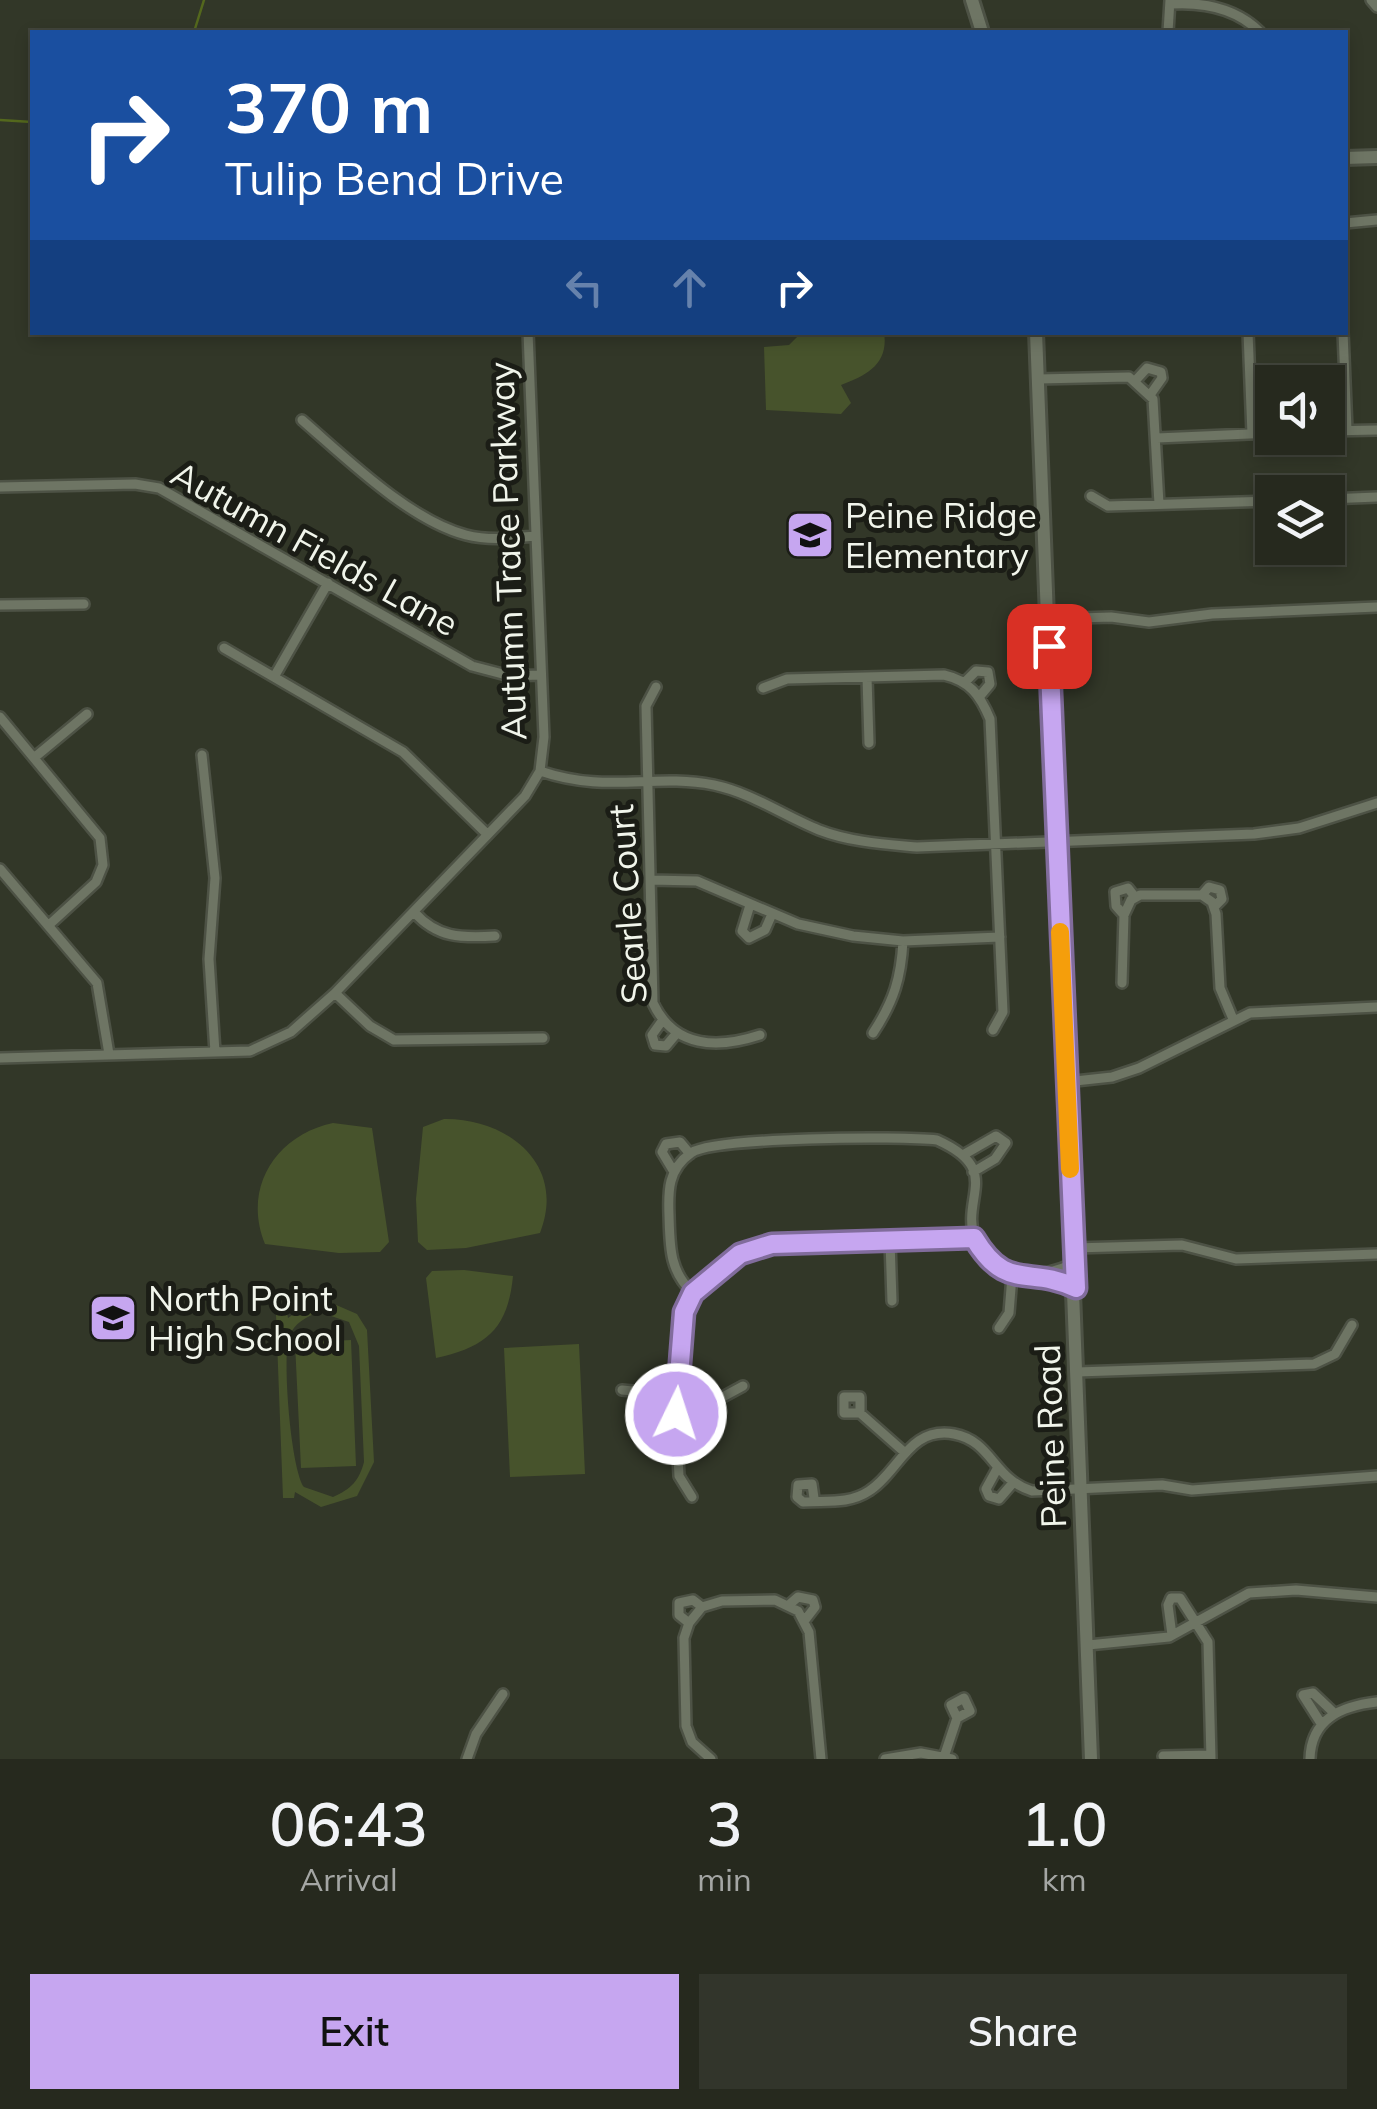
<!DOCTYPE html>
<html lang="en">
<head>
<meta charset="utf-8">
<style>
	:root { --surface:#26291e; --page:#32352b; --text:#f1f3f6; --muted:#a4a6a4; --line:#42453c; --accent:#c6a6f0 }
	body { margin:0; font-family:Mulish,sans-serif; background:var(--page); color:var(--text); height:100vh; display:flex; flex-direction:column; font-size:38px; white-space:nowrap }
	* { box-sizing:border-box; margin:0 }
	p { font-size:32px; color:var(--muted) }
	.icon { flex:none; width:55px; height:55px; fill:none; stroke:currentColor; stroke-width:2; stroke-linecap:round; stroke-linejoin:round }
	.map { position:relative; height:1759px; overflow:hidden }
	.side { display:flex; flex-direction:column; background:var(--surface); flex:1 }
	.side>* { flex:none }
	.guide { position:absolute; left:30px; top:30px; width:1318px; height:305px; border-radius:0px; box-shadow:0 5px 15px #0003,0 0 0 2px var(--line); background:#1a4fa0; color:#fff; overflow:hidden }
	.fabs { position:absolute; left:1255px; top:365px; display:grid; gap:20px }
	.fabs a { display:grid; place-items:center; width:90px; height:90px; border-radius:0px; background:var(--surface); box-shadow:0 5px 15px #0003,0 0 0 2px var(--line); font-size:50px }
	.pin { position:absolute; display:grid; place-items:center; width:85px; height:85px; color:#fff; margin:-42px; border-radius:20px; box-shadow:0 5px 15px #0006 }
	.me { position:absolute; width:110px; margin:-55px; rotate:4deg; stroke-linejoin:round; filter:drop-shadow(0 0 8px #0008) }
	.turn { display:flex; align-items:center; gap:35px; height:210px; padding:0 30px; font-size:45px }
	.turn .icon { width:130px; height:130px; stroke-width:2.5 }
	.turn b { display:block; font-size:70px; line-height:85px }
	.lanes { display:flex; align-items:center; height:95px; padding:0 30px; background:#0003; justify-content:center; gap:50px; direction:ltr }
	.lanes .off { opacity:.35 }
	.eta { display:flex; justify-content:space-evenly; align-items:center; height:170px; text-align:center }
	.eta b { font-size:60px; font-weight:600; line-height:70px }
	.cta { display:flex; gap:20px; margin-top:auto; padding:20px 30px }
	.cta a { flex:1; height:115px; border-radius:0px; background:var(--accent); color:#111; font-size:40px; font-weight:600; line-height:115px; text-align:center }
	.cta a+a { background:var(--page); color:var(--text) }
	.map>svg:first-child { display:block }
</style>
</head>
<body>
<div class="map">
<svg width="1377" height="1759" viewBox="0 0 1377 1759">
	<rect width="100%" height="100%" fill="#323728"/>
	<path fill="#47532c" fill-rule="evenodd" d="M884,332C889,364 867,375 841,385L851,403L841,414L766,410L764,347L789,345L801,333Z
		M444,1119C507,1118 567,1164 540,1233L466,1248L427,1250L418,1242L416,1199L423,1127Z
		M333,1123L372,1128L389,1242L380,1252L339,1253L265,1244C242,1188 276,1135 333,1123Z
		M464,1270L513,1276C508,1329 486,1347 436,1358L426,1278L432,1271Z
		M327,1301L357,1314L367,1330L374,1462L357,1496L321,1507L295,1492L294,1498H283L276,1314L287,1313L288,1318L308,1304ZM319,1312L349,1322L359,1346L364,1462C359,1481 351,1489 333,1497L304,1487C291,1469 282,1359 289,1337C294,1323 306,1317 319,1312Z
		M351,1340L356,1466L301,1468L295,1343Z
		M579,1344L585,1474L510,1477L504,1348Z"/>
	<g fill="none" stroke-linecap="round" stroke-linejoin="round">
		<path stroke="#54681d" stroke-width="2.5" d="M194,32L204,0
			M0,120L32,122"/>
		<g stroke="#4d5245" stroke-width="14">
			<path id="street" d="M1371,0L1377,7
				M1171,4C1204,2 1236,8 1260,32
				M1168,32L1170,0
				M1345,223L1377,220
				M1248,332L1252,434
				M1343,332L1347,430
				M1038,379L1129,377L1153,399L1159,504
				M1135,381L1147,368L1161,372L1162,378L1150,395
				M302,420C346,458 409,520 466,535C489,541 513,538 536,536
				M1328,431L1377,430
				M1157,438L1272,433
				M0,487L135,484L159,488L472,666L510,676L540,675
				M1091,496L1108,506L1272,501
				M1328,499L1377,497
				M0,605L84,604
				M1048,619L1111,617L1149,622L1212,614L1377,607
				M224,648L403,752L487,834
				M274,677L328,583
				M867,677L869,743
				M964,683L976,671L988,672L990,684L980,696
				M656,687L646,706L653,1003C674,1048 717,1049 760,1035
				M763,688L787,679L944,675C970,681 980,695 990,719L1003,1012L993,1030
				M0,717L100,838L103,865L96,882L50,924
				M202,755L215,878L209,959L215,1052
				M35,757L87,714
				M540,771C607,794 653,773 714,785C752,793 784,816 819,830C850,842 884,844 917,847L1254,834L1299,828L1377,803
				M0,869L97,983L109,1054
				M651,880L697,881L798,924L853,936L903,941L1000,937
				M1202,895L1209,887L1220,890L1222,899L1214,907
				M750,905L742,931L749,938L765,930L772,914
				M414,912C437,938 461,938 495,936
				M1124,915L1116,906L1115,892L1128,888L1135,897
				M1122,983L1124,915L1131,900L1140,895H1202L1212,902L1216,914L1220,988L1233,1019
				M335,993L370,1026L394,1040L543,1038
				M662,1021L652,1035L655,1045L666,1046L676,1034
				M873,1033C894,1001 901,978 903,941
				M0,1058L250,1051L291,1032L335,993L525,796L540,771L544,737L528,332
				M1066,1082L1112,1077L1139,1068L1250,1013L1377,1007
				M963,1155L996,1136L1006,1143L995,1159L973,1172
				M674,1172L662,1152L666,1144L680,1142L690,1154
				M890,1241L892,1301
				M1074,1248L1182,1245L1236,1259L1377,1254
				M1040,1277L1075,1288
				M693,1293C669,1271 670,1246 669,1215C668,1191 668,1169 691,1153C714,1137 901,1136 937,1140C1004,1170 960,1197 975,1240C990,1286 1039,1279 1075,1263
				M999,1328L1009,1313L1012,1276
				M1077,1372L1314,1364L1335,1354L1352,1325
				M622,1390L719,1399L743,1386
				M860,1413V1397H844V1413H860L903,1451
				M997,1469L986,1489L989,1496L999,1499L1012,1484
				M692,1497L679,1476L676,1415L684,1312L693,1293L756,1246L973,1238
				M814,1498L812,1484L798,1485L797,1497L803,1502C824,1500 848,1505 869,1491C899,1472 909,1426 954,1434C992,1441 993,1479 1032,1491L1162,1485L1192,1490L1377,1476
				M790,1604L798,1597L813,1600L815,1607L805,1620
				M689,1623L679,1615V1603L693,1600L702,1607
				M1172,1635L1168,1605L1171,1598H1180L1208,1642L1211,1759
				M1088,1645L1169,1637L1249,1593L1296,1590L1377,1597
				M1322,1725L1303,1695L1313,1693L1333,1712
				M945,1754L957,1718L970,1711L964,1698L951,1705L957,1718
				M1163,1756L1211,1755
				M467,1759L476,1734L503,1694
				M711,1759L692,1742L686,1726L684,1638L689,1623L702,1607L722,1601L775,1600L798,1611L809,1632L821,1759
				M885,1759L921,1753L952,1759
				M1310,1759C1311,1719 1341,1706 1377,1702"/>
		</g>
		<g stroke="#4d5245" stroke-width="18">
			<path id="secondary" d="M972,0L982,32
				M1345,158L1377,157
				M1036,332L1091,1759"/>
		</g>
		<use href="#street" stroke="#6e7564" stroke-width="9"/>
		<use href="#secondary" stroke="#6e7564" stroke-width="12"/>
	</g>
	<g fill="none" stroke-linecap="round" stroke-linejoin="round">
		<g stroke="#816c9c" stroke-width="25">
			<path id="route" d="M676,1414L684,1312L693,1293L740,1254L772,1244L974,1238C1007,1293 1028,1265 1076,1288L1049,646"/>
		</g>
		<use href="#route" stroke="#c6a6f0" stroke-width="18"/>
		<path stroke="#f59e0b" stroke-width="18" d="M1060,932L1070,1169"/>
	</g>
	<defs>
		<g id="school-square" transform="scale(2.5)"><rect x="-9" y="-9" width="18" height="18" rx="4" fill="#c6a6f0" stroke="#1b1d16"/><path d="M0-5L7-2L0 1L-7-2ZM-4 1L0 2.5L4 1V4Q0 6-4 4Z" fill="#111"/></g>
	</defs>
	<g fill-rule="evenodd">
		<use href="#school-square" x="810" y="535"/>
		<use href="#school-square" x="113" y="1318"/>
	</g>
	<g text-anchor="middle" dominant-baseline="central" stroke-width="10" stroke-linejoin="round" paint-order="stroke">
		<g font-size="35" fill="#f1f5eb" stroke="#1b1d16" text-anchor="start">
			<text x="845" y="515">Peine Ridge<tspan x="845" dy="40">Elementary</tspan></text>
			<text x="148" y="1298">North Point<tspan x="148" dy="40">High School</tspan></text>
		</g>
		<g font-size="35" fill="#f1f5eb" stroke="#1b1d16">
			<text transform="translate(315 548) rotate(29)">Autumn Fields Lane</text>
			<text transform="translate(507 551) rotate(-92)">Autumn Trace Parkway</text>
			<text transform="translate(627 904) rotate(-94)">Searle Court</text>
			<text transform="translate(1050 1436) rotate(-92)">Peine Road</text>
		</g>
	</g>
</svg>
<div class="fabs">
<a><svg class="icon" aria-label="sound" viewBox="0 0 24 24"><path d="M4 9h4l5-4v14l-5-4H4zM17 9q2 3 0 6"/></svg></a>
<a><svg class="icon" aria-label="layers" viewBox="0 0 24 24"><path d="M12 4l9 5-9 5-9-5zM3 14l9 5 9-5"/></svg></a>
</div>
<div class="pin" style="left:1049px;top:646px;background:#d93025"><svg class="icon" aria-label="arrive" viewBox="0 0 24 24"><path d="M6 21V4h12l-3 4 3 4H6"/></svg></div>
<svg class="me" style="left:676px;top:1414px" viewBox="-20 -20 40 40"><circle r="17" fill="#c6a6f0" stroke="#fff" stroke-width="3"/><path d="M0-11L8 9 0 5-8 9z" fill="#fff"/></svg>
<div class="guide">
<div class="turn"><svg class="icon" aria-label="right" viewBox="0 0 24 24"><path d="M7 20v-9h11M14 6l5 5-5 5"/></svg><div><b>370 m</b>Tulip Bend Drive</div></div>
<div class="lanes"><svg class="icon off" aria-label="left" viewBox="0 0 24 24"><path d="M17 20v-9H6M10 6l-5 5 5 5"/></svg><svg class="icon off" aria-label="ahead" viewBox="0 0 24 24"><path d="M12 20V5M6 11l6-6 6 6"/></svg><svg class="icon" aria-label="right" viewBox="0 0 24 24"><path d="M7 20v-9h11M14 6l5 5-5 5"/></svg></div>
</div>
</div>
<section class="side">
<div class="eta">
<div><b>06:43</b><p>Arrival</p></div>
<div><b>3</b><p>min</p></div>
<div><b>1.0</b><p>km</p></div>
</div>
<div class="cta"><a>Exit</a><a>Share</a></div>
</section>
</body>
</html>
